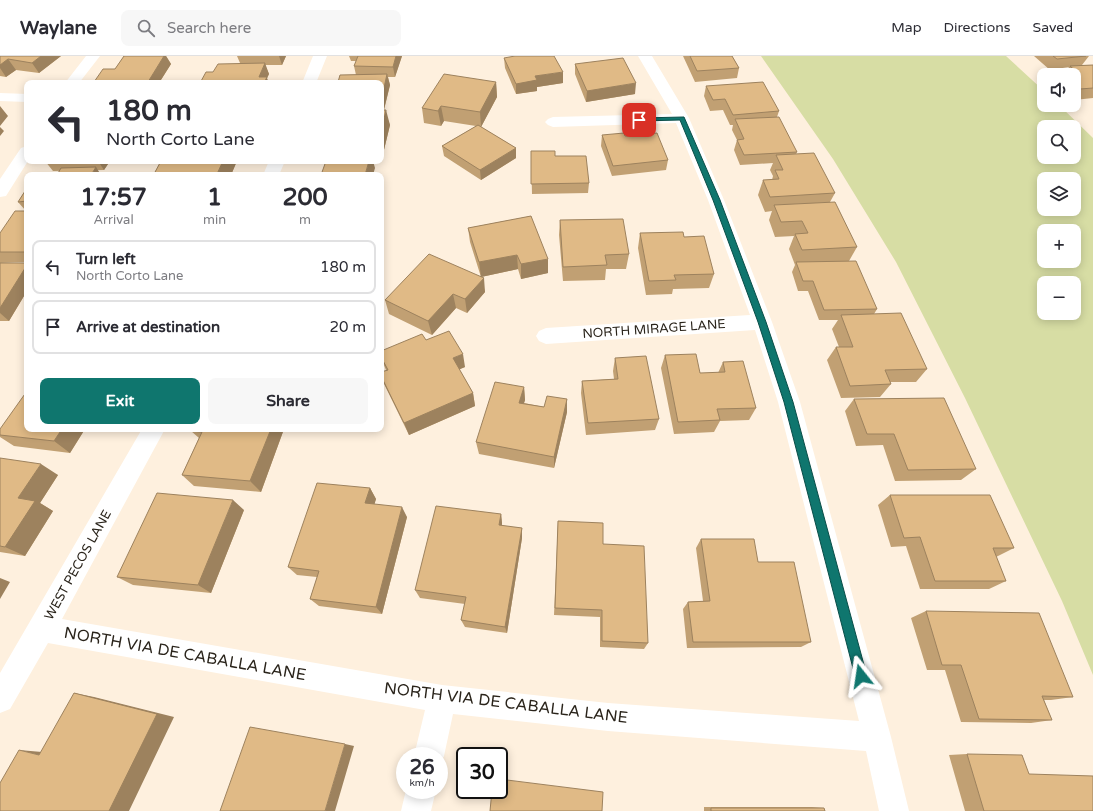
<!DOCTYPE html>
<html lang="en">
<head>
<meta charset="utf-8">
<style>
	:root { --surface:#fff; --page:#f7f7f7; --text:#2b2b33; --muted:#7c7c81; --line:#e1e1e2; --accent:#0f766e }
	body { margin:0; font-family:"Varela Round",sans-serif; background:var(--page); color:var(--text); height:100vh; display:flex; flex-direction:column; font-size:15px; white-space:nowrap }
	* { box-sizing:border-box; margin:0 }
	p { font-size:13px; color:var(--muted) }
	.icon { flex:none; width:22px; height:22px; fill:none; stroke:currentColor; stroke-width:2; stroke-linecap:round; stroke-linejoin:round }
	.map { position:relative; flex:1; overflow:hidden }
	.panel { position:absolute; left:24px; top:116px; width:360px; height:260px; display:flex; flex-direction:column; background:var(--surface); border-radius:8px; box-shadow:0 2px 10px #0003 }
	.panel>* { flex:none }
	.guide { position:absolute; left:24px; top:24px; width:360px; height:84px; border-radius:8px; box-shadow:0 2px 10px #0003; background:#fff; color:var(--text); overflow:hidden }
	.fabs { position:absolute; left:1037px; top:12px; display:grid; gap:8px }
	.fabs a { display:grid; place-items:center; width:44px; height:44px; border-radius:8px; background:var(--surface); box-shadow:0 2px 10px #0003; font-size:20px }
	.speed { position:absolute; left:396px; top:691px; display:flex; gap:8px; font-size:20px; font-weight:700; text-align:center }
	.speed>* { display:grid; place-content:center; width:52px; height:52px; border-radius:50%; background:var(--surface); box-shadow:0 2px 10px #0003; line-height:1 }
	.speed small { font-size:10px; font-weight:400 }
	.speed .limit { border:2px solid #111; border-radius:6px; background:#fff; color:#111 }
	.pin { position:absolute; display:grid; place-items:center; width:34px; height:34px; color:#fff; margin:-17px; border-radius:8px; box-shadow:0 2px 6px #0006 }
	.me { position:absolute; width:44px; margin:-22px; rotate:345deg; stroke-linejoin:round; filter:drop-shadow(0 0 3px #0008) }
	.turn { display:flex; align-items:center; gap:14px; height:84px; padding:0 16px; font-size:18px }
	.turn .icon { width:52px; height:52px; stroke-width:2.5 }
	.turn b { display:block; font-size:28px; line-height:34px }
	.eta { display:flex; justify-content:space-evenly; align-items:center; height:68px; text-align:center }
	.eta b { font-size:24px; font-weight:700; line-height:28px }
	.button { display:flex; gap:8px; margin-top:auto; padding:8px 16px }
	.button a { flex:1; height:46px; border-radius:8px; background:var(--accent); color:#fff; font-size:16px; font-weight:700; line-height:46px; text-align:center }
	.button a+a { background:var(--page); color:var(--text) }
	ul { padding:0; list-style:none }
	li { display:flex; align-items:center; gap:12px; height:54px; margin:0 8px 6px; padding:0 8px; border:2px solid var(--line); border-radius:8px }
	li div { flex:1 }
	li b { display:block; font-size:15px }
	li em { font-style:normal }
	header { display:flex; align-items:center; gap:24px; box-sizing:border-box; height:56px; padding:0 20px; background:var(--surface); border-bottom:1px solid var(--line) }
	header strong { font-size:19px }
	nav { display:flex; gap:22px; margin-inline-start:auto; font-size:14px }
	.search { width:280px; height:36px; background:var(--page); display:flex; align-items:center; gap:10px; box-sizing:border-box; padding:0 14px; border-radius:8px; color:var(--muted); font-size:15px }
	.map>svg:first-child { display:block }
</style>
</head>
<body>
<header>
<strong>Waylane</strong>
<div class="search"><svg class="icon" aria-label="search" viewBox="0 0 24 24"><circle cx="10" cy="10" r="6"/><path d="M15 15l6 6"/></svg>Search here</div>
<nav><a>Map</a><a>Directions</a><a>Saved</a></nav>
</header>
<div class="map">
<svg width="1093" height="755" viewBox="0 0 1093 755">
	<rect width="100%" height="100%" fill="#fef0de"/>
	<path fill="#d7dda4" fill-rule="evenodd" d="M761,0H1006L1044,35V49H1059L1093,82V619L1062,545L965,342L896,206L833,103ZM1044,71H1074V101H1044ZM1044,123H1074V153H1044ZM1044,175H1074V205H1044ZM1044,227H1074V257H1044Z"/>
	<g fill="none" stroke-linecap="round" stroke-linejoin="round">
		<path fill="#fff" fill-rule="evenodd" d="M86,0H100L79,27H65Z
			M313,0H327L316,27H302Z
			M638,0H652L689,62L724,144L772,266L800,346L891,681L909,755H879L866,695L608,675L453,658L444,700L439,710V700H414L425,654L48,587L10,653L0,657V617L142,373H165L62,563L442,629L608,647L859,665L778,346L755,274L546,288L539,285L536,280L539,275L546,272L750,259L708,144L676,67L553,71L548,69L545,66L548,63L553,61L672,58Z
			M0,37L27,38V46L0,45Z
			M27,90L28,105L6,140L0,141V123L21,92Z
			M269,105H285L279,119H263Z
			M406,734H436L431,755H401Z"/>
	</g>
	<path fill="#c1a073" d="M0,0H61L39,17L16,14L6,21L0,20Z
		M124,0H166L171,8L159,27H95L94,26L115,13Z
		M237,0H286L282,9H265L269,18L267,22L213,16L240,7Z
		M349,0H402L395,21H388L390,29L384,54L390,69L382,102H381V27H338V26L356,19L354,10L356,5H351Z
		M683,0H732L739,12L737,22L695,26Z
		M1034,0H1089L1082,9H1093V42L1074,44V19H1063L1069,11L1050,14Z
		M504,2L563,27L537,31V35L516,38L505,12Z
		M575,8L635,38L586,46L575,18Z
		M496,26L497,41L481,71L516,92V102L481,124L444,100L442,90L476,70L444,65L441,70L424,67L422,52Z
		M706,30L779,55L777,61L797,96L796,98L835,137L830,146L857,191L849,205L877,253L874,258L927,313L916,326H890L891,328L880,341L841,342L827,304L836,291H839L832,273L838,264H819L808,235H798L792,216L795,209L789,193L794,180L775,181L769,164L772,155L765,156L758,139L763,124H772L773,120L770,114L773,107L740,109L734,94L737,84L732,74L733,69H730L723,54L710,55L704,40Z
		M602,79L625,80L668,104L666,114L612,120L601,90Z
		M531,95L555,100L589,127L588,137L532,138Z
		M45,105H110L104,114L53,115Z
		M161,105H237L231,119H154V118Z
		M27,132V206L0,207V177L26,155L18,146Z
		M531,160L548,217L521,223L518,213L481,221L485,236L467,257L456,252L432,279L389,258L385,244L481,221L470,186L468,172Z
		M560,164L629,198L626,213H606L605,224L563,225L559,179Z
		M640,177L684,181L714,218L709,232L673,233L672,238L646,239L638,192Z
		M0,207H27V235L9,265H0Z
		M426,284L465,311L459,313L473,337L475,350L409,379L385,330L381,321L386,314L381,302V295Z
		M665,299L700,317H718L723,306L756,352L749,364L720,365L714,376L674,378L661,312Z
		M615,302L659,363L655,374L586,379L581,337L582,325L614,323L613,315Z
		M524,331L525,344L524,347L544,351L567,343V356L554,412L479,398L476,386Z
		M854,343L976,413L961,424L895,425L883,389L856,390L845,355Z
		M27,373H85L70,397L14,390L0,381V379Z
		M284,373L261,436L194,430L182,419L199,382L191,375Z
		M0,402L58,419L40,447L53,455L25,500L0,496Z
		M370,432L376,443L374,448L407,461L382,558L319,550L310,543L317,521L297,519L288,511Z
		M890,439L1014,492L996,501L1006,525L989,533H920L906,490L891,491L878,449Z
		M244,454L211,537L133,529L117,521Z
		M501,458L502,467V470L522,472V482L507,577L465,571L461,564L465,548L420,542L415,534Z
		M558,465L603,488L648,587L644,593L600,591V561L554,559Z
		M701,483L758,506L811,586L801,591L687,592L683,553L688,546L703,545L696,492Z
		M926,555L1073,641L1051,644H1044L1052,664L1031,667L961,666L945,614H927L911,562Z
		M967,698L1029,718L1093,755H965L949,699Z
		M704,751H812L824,752L825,755H704Z"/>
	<path fill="#9d825e" d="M41,0H61L39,17L32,7Z
		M164,0H166L171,8L159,27H149L148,26Z
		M279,0H286L282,9Z
		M396,0H402L395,21L393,11Z
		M8,3L16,14L6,21L0,12V9Z
		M265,7L269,18L267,22L269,27H261L259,21Z
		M563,16V27L537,31V35L516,38V28L535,20Z
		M387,18L390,29L383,57L381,46Z
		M496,26L497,41L481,71L480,56Z
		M636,27L635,38L586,46L587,35Z
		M0,50L8,60L0,70Z
		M441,50L444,65L441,70L438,55Z
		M386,54L390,69L382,102L381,98V76Z
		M0,71L4,75L0,80Z
		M516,92V102L481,124L480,114Z
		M98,105H110L104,114Z
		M223,105H237L231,119H217V118Z
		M369,105H373L375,112L373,119H365Z
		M96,111L101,119H91Z
		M517,199L518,213L481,221L479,206Z
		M548,203V217L521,223V208Z
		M27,209V235L9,265L0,257V252Z
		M484,222L485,236L467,257L465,243Z
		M453,238L456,252L432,279L428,265Z
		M463,298L465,311L456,315L453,302Z
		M524,331L525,344L520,359L519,347Z
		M473,337L475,350L409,379L404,367Z
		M567,343V356L554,412V401Z
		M62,373H85L70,397L54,385Z
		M271,373H284L261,436L250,425Z
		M41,408L58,419L40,447L53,455L25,500L5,491L18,442Z
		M370,432L376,443L372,457L365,447Z
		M233,444L244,454L211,537L198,529Z
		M402,451L407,461L382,558L376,551Z
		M501,458L502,467L501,479L499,469Z
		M522,472V482L507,577L505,571Z
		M0,522L10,526L0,543Z
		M74,637L94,641L174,661L129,755H109Z
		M345,688L354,690L335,755H325Z
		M19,694L42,696L39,699Z"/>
	<path fill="#e0ba86" stroke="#9d825e" d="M0,0H41L32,7L8,3L0,9Z
		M124,0H164L148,26H94L103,13H115Z
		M358,0H396L393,11L354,10Z
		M515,0H554L563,16L535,20L537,24L516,28L504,2Z
		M690,0H732L739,12L697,15Z
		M1053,0H1086L1057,3Z
		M623,2L636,27L587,35L575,8Z
		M265,7L259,21H267L264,27H200L206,16H213L218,8Z
		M1093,9V32L1080,33L1074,27V19H1067L1079,18L1070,10Z
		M387,18L381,46V27H345V26H338L340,19Z
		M444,18L496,26L480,56L441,50L438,55L422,52Z
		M763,26L779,55L733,59L725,43L713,44L706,30Z
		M381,54H386L381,76Z
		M779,61L797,96L744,99L737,84L744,83L735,63Z
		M478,69L516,92L480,114L442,90Z
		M624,77L625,80L657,77L668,104L613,110L602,79Z
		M531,95H555V100H586L589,127L531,128Z
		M814,97L835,137L770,141L763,124L779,123L775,114H783L776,99Z
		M161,105H223L217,118H154Z
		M326,105H369L365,119H321Z
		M96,111L91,119H57L61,112Z
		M27,132V145L18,146Z
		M835,146L857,191L802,194L795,178L808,177L802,165L781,166L774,149Z
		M15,155H27V196H0V177Z
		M531,160L548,203L521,208L517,199L479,206L468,172Z
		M623,163L629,198L605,199L607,209L563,211L560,164Z
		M683,176L684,181L704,180L714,218L674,219L676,224L649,225L640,177Z
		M429,198L484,222L465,243L453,238L428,265L385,244Z
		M856,205L877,253L824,254L813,225H803L796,206Z
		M0,207H27V209L0,252Z
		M901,257L927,313L885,314L891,328L850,330L836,291H853L841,259Z
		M449,275L463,298L453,302L473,337L404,367L381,320V316L388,314L381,301V295L422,278L426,284Z
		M696,298L700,317L725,316L723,306L743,305L756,352L717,353L720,364L678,366L665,299Z
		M646,300L659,363L588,367L582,325L618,323L615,302Z
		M495,326L524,331L519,347L544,351L547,340L567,343L554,401L476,386Z
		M27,335V373H62L54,385L0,379V373Z
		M944,342L976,413L908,414L894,378H867L854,343Z
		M192,373H271L250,425L182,419L202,376L191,375Z
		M0,402L41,408L18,442L35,445L5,491L0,490Z
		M317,427L370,432L365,447L402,451L376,551L310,543L319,515L288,511Z
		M157,437L233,444L198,529L117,521Z
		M890,439H990L1014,492H993L1006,525H935L920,481L904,482Z
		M436,450L501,458L499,469L522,472L505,571L461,564L466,541L415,534Z
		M558,465L603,467V488L644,490L648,587L602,585V554L555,552Z
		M701,483H754L758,506H794L811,586H693L688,546L710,545Z
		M926,555L1039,557L1073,641L1042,640L1052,664L979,663L961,609H942Z
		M74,637L157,658L109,755H0V727L19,694L39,699Z
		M250,671L345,688L325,755H220Z
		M967,698L1022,699L1029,718L1093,720V755H984Z
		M499,723L603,736L602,755H490L492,734H499Z
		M711,752H824L825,755H711Z"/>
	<path fill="#0f766e" stroke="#0a4d48" d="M684,61L720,144L766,266L793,346L867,620L865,624L861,625L857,624L855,620L784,346L758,266L713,144L680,64L639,65L636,64L639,62Z"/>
	<g text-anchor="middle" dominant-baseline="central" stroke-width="3.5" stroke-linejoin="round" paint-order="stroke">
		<g font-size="13" fill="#2a241b" stroke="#fff">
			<text transform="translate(654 273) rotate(-4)">NORTH MIRAGE LANE</text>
			<text transform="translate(78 509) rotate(-61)">WEST PECOS LANE</text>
		</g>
		<g font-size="16" fill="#2a241b" stroke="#fff">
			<text transform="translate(185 598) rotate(10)">NORTH VIA DE CABALLA LANE</text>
			<text transform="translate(506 647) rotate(7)">NORTH VIA DE CABALLA LANE</text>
		</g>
	</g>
</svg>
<div class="fabs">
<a><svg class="icon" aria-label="sound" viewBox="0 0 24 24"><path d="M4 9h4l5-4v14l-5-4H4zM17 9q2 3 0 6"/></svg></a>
<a><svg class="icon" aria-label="search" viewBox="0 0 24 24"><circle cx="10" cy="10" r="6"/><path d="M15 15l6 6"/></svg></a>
<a><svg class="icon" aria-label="layers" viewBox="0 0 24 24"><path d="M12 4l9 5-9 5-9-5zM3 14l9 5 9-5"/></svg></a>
<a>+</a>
<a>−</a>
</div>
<div class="speed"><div>26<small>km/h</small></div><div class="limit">30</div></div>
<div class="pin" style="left:639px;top:64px;background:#d93025"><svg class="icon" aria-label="arrive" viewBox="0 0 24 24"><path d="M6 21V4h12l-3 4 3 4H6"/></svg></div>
<svg class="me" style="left:861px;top:620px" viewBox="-20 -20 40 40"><path d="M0-17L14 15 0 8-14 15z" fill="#0f766e" stroke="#fff" stroke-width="4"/></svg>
<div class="guide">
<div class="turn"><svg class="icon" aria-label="left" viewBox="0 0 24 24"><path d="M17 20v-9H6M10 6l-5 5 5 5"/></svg><div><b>180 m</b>North Corto Lane</div></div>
</div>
<section class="panel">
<div class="eta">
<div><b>17:57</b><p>Arrival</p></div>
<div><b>1</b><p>min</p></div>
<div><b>200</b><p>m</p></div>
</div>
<ul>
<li><svg class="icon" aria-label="left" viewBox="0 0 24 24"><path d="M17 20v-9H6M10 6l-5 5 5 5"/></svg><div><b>Turn left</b><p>North Corto Lane</p></div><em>180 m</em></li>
<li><svg class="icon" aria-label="arrive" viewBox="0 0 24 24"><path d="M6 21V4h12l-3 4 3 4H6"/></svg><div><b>Arrive at destination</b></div><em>20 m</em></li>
</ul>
<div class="button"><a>Exit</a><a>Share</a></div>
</section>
</div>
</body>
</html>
